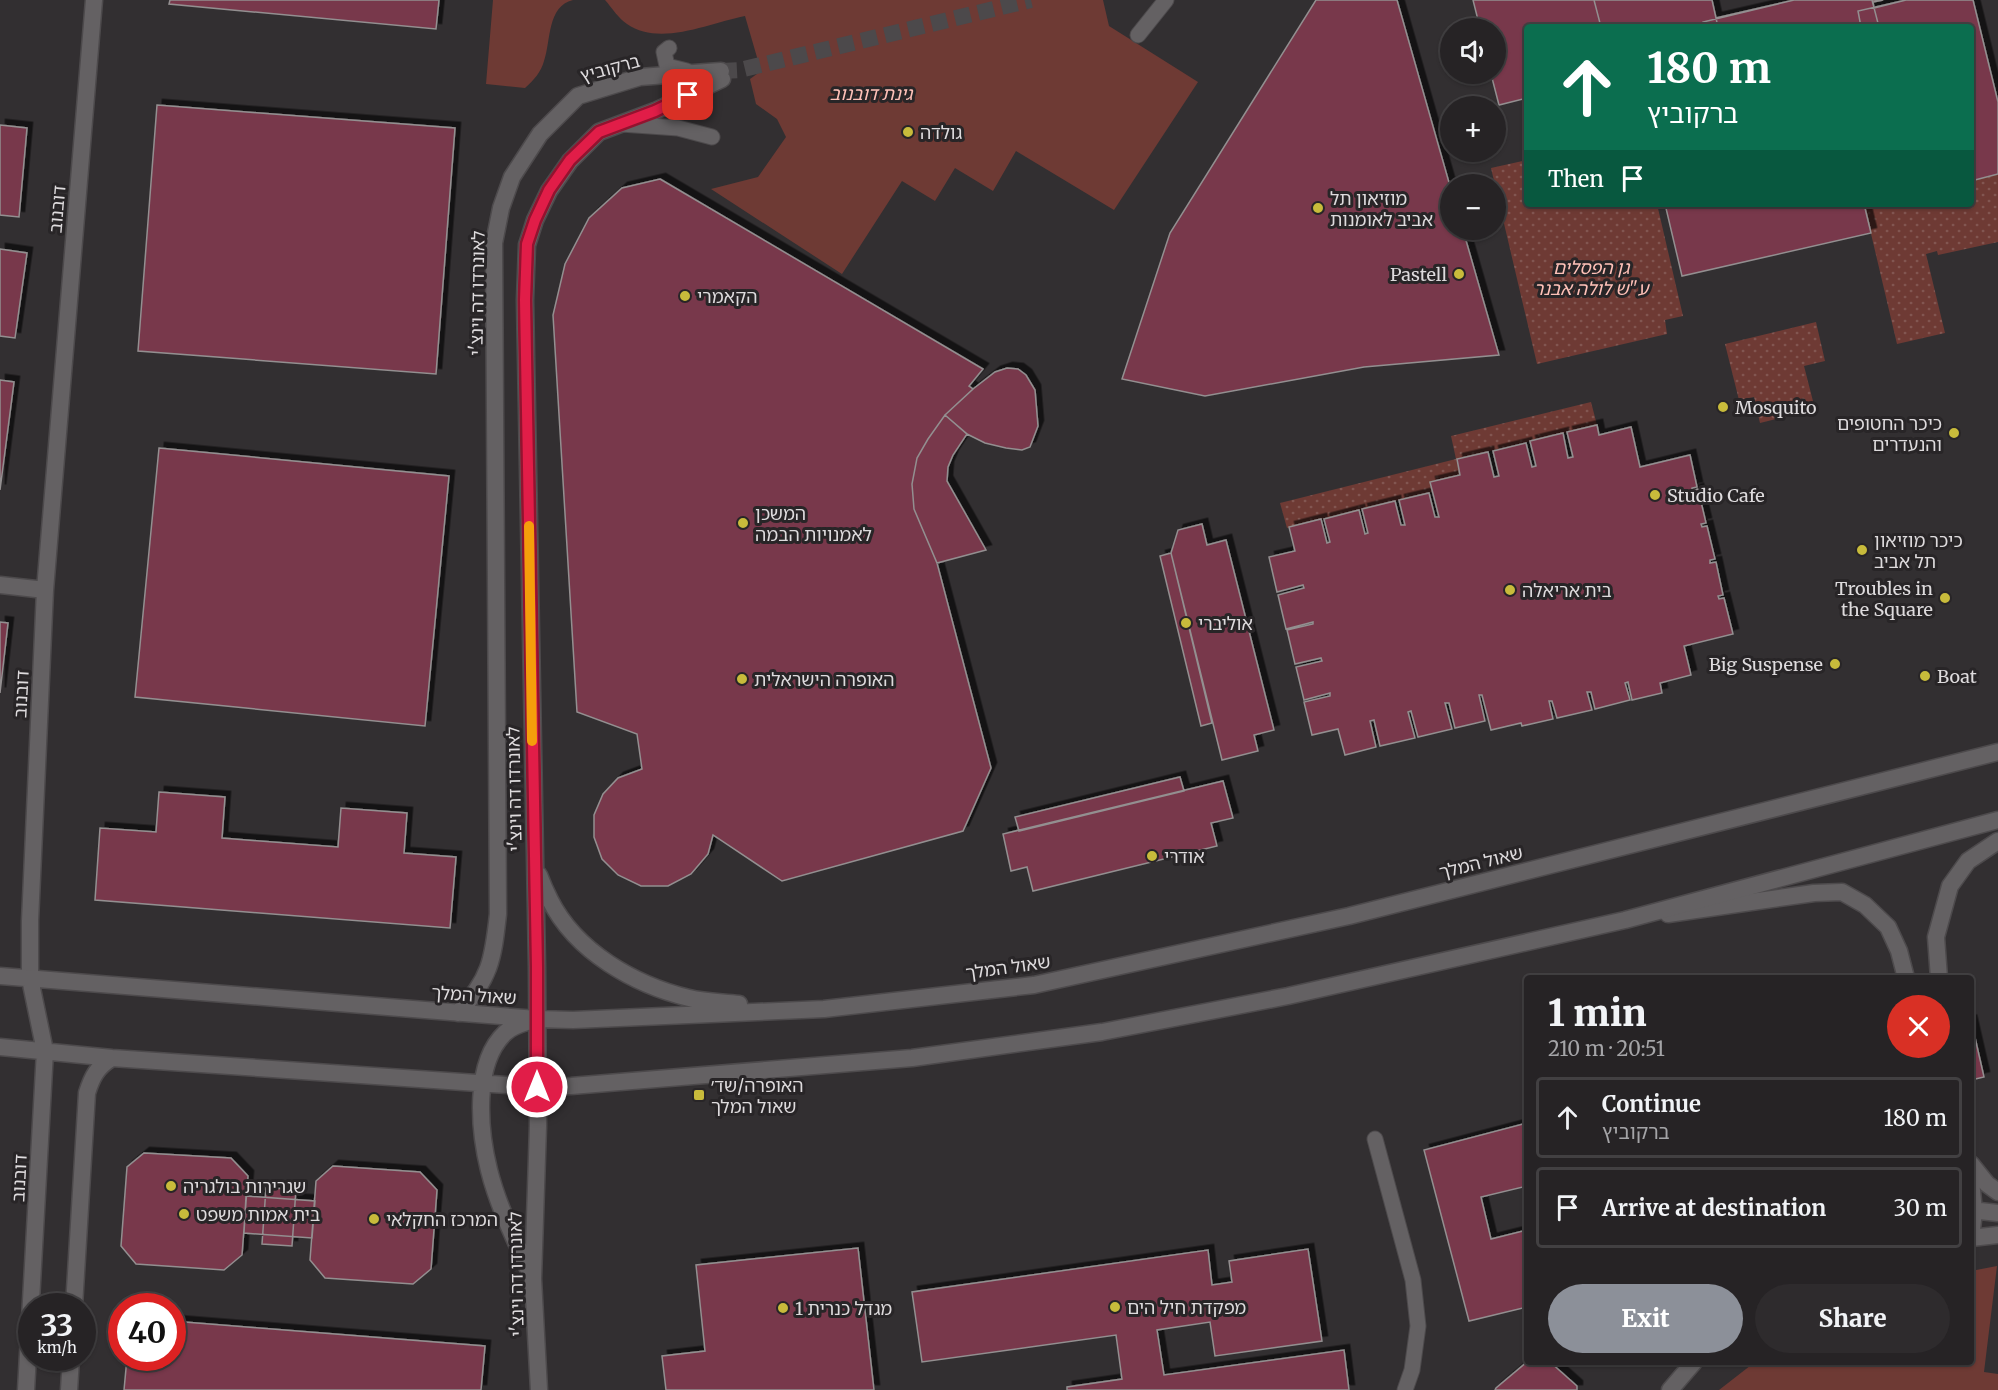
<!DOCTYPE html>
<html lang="en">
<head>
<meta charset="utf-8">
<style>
	:root { --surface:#262325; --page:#2e2b2d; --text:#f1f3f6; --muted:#a4a4a7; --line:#424042; --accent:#8c9099 }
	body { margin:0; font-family:Merriweather,"Noto Sans Hebrew",serif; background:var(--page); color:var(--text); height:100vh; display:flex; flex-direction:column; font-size:22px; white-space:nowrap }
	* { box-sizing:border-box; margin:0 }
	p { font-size:20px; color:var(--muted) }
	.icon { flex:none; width:33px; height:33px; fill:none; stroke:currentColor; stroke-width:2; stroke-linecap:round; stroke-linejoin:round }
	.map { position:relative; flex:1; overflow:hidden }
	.side { position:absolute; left:1524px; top:975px; width:450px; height:390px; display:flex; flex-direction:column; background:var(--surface); border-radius:6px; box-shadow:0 2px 4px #0004,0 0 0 2px var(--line) }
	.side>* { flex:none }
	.banner { position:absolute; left:1524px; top:24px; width:450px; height:183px; border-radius:6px; box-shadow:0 2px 4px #0004,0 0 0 2px var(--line); background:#0b6e4f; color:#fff; overflow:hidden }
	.controls { position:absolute; left:1440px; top:18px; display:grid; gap:12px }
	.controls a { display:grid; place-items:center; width:66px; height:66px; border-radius:50%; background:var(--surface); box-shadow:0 2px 4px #0004,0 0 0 2px var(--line); font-size:30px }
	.speed { position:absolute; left:18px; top:1293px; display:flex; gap:12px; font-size:30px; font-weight:700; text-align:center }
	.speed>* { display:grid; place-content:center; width:78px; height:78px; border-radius:50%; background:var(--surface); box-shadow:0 2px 4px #0004,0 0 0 2px var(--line); line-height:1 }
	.speed small { font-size:15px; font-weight:400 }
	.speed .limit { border:9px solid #d22; background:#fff; color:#111 }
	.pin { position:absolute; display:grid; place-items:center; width:51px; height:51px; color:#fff; margin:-26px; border-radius:12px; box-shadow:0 3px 9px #0006 }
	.me { position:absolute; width:66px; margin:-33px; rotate:0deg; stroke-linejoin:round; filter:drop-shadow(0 0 4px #0008) }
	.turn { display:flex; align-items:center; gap:21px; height:126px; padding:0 24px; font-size:27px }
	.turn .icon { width:78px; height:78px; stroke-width:2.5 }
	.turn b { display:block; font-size:42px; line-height:51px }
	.then { display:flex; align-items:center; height:57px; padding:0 24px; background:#0003; gap:12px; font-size:22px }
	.round { display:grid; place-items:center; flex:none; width:63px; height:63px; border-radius:32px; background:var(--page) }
	.headline { display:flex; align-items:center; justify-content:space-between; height:102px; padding:0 24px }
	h1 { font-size:36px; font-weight:800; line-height:45px }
	.cta { display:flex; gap:12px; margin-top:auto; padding:12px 24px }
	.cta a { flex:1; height:69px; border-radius:36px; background:var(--accent); color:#fff; font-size:24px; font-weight:800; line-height:69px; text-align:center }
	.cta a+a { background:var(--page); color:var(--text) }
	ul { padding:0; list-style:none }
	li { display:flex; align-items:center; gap:18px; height:81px; margin:0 12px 9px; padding:0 12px; border:3px solid var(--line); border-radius:6px }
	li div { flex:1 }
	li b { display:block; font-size:22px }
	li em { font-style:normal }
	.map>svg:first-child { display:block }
</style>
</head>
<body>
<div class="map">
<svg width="1998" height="1390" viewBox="0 0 1998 1390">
	<defs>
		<pattern id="garden-dots" width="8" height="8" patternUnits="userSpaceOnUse" patternTransform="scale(1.5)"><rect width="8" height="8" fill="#6e3a34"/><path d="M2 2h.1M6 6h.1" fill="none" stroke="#825651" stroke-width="1.8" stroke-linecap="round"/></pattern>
		<filter id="shadow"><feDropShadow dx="5.5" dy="-5.5" stdDeviation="0" flood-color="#0009"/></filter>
	</defs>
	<rect width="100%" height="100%" fill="#322f31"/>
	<path fill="#6e3a34" d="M493,0H573C547,6 551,41 544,61C541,72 534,80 525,88L486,84Z
		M605,0H1103L1109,26L1198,82L1114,210L1016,151L993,191L955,168L935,201L902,181L842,274L711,189L758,177L786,137L777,119L756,104L750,79L761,71L745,16C709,23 660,47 627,24C619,19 612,8 605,0Z
		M1997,1266L1984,1372L1998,1374V1390H1719L1755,1362H1971V1271Z"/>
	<path fill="url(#garden-dots)" d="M1527,160V204H1657L1683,316L1665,320L1667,334L1537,364L1491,168Z
		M1998,174V242L1938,255L1937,251L1926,254L1945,333L1897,344L1864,204H1971V181Z
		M1816,322L1825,361L1804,366L1815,409L1760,423L1754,397L1739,400L1725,344Z
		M1591,402L1597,425L1457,459L1460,475L1430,482L1432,492L1287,528L1280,503L1456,459L1451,436Z"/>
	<path fill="#78384b" stroke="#938f90" stroke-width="1.5" filter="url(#shadow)" d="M170,0H439L436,29L169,4Z
		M1316,0H1397L1450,186V230H1463L1499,355L1364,367L1205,396L1122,379L1170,233Z
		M1316,0H1397L1450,186V230H1463L1499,355L1364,367L1205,396L1122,379L1170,233Z
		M1473,0H1712L1716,18L1794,0H1883L1873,2L1874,8L1906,0H1973L1998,102V174L1971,181V27H1527V98L1499,105L1491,74H1496V28H1480Z
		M1473,0H1594L1601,27H1527V98L1499,105L1491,74H1496V28H1480Z
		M1594,0H1712L1718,27H1601Z
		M1794,0H1872L1879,27H1704L1703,22Z
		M1906,0H1973L1998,102V174L1971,181V27H1861L1858,11Z
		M157,105L455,128L436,374L138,351Z
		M0,125L27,128L19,217L0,215Z
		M660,179L983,369L969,386L973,389L945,415L928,439L917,458L912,484L914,509L937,563L991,768L963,831L782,881L713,835L708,854L691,874L668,886H641L618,875L602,859L594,837V815L603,794L618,778L642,769L637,734L577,712L553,315L565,264L589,218L622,188Z
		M1665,204H1864L1871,233L1682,276Z
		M1665,204H1864L1871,233L1682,276Z
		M0,249L27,253L15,338L0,336Z
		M1007,368L1018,369L1026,375L1035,390L1038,426L1030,447L1022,450L1006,448L985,443L967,434L945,415L973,389L995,372Z
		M0,380L14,382L0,490Z
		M945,415L967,434L953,455L948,467L947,481L986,550L937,563L914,509L912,484L917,458L928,439Z
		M1597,425L1599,435L1631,427L1640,467L1690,455L1697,487L1692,488V491L1698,489L1706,523L1701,524L1702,527L1707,526L1715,559L1710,560V563L1716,562L1723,595L1718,596L1719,599L1724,598L1733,634L1684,646L1691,675L1660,683L1662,693L1632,700L1628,682L1625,683L1630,700L1595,709L1591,692H1587L1592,710L1557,718L1552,701H1549L1553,719L1522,726L1521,723L1491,730L1482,695H1479L1485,721L1455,728L1449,703H1445L1452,729L1418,737L1411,711L1408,712L1415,738L1380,746L1374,720L1370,721L1376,747L1345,755L1338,729L1312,735L1304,702L1330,696V693L1304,700L1296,667L1322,661L1321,658L1295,664L1287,630L1313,624V622L1286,629L1278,595L1304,588L1303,585L1277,592L1269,557L1295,551L1289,527L1321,519L1327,543L1330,542L1324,519L1359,510L1365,534L1368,533L1362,509L1395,501L1401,525H1405L1399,500L1429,493L1435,517H1439L1430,482L1460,475L1457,459L1488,452L1494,477L1499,476L1493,451L1526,443L1532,467L1536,466L1530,441L1563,433L1568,458L1573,457L1567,432Z
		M159,448L449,476L425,726L135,697Z
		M1202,524L1207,545L1226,540L1274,730L1254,735L1258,751L1222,760L1171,553L1178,530Z
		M1171,553L1212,723L1201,726L1160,556Z
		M0,622L8,623L0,693Z
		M1180,777L1184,791L1019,831L1015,817Z
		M1223,781L1233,818L1211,823L1217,846L1033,891L1027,867L1011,871L1003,834Z
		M159,792L225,797L222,838L338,847L341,808L407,813L404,853L456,857L450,928L95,900L100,828L156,832Z
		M1971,1020L1984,1077L1971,1080Z
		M1527,1123V1186L1481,1197L1491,1239L1527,1230V1307L1469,1321L1424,1150Z
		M144,1153L231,1158L248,1176L242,1255L224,1270L136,1264L121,1246L127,1167Z
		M333,1166L420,1172L437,1190L431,1269L413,1284L325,1278L310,1260L316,1181Z
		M266,1188L296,1189L292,1246L262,1244Z
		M246,1196L315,1201L312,1238L244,1233Z
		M858,1248L874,1390H666L662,1356L705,1351L696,1265Z
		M1308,1249L1322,1341L1215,1356L1210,1322L1157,1330L1164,1375L1344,1350L1349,1390H1067V1387L1122,1379L1116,1335L922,1362L912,1292L1208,1250L1212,1285L1232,1282L1229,1261Z
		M172,1321L485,1346L481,1390H124L127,1358H172Z
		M1527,1362H1550L1577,1386V1390H1495L1496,1388Z"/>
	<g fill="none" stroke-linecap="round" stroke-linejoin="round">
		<path stroke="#4c494b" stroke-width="16" stroke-dasharray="16 8" stroke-linecap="butt" d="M721,71L740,70L1031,0"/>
		<g stroke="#4d4a4c" stroke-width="17">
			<path id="service" d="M1138,35L1166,0
				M669,48L664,52L667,66L687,71
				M621,124L678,128L712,137
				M1375,1139L1413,1280L1418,1326L1412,1370L1405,1390"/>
		</g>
		<g stroke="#4d4a4c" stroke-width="19">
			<path id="minor" d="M0,585L45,590
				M1668,914L1814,893L1842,892L1865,905L1888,927L1899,951L1906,978
				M1939,978L1936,937L1950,886L1968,861L1998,841
				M30,979V921L45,590L94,0
				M1971,1164L1987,1184L1998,1192
				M1971,1181L1974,1211L1971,1238
				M1971,1210L1998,1213
				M1971,1238L1998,1235
				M1670,1390L1694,1362"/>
		</g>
		<g stroke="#4d4a4c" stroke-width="19">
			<path id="tertiary" d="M539,875C542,883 546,892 550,900C576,952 635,985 689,998C705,1002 722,1002 739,1004
				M0,976L537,1019L573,1020L824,1009L1034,985L1349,916L1998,752
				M458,1013C490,979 493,960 498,914L494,243L501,208L512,177L540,134L578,96L640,77L721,71
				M530,1021C521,1024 512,1026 505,1033C473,1063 479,1130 489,1170C498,1206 515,1240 530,1273
				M0,1047L112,1058L537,1087L571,1086L912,1058L1102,1032L1288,996L1625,920L1998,820
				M74,1306L87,1093C92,1077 97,1067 112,1058
				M26,1390L45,1051L30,979
				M69,1390L71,1358
				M539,1390L533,1279L538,1126L537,967L525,300L527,245L535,220L549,191L570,161L599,132L655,111L722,79"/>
		</g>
		<use href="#service" stroke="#646163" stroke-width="15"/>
		<use href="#minor" stroke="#646163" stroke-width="16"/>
		<use href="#tertiary" stroke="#646163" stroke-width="16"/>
	</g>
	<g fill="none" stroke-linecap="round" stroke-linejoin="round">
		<g stroke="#92132f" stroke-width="15">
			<path id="route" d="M537,1087V967L525,300L527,244L535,220L549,190L570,160L599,132L655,111L688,95"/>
		</g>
		<use href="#route" stroke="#e11d48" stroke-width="10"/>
		<path stroke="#f59e0b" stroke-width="10" d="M529,526L532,741"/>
	</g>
	<g fill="#c8bb3b" stroke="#282527" stroke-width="2">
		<circle cx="908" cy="132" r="6"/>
		<circle cx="1318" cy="208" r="6"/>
		<circle cx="1459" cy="274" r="6"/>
		<circle cx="685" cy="296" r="6"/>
		<circle cx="1723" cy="407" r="6"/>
		<circle cx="1954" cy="433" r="6"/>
		<circle cx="1655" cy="495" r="6"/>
		<circle cx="743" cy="523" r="6"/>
		<circle cx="1862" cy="550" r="6"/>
		<circle cx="1510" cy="590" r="6"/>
		<circle cx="1945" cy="598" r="6"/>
		<circle cx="1186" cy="623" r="6"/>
		<circle cx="1835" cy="664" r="6"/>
		<circle cx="1925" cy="676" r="6"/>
		<circle cx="742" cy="679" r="6"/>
		<circle cx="1152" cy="856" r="6"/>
		<rect x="693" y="1089" width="12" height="12" rx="3"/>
		<circle cx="171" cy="1186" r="6"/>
		<circle cx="184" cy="1214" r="6"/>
		<circle cx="374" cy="1219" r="6"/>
		<circle cx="1115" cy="1307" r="6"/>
		<circle cx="783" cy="1308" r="6"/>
	</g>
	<g text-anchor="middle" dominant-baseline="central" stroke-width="6" stroke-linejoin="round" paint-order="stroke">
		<g font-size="18" fill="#dedbdd" stroke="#282527">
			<text transform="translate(610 68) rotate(-15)">ברקוביץ</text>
			<text transform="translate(57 209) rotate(-85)">דובנוב</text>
			<text transform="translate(477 293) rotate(-89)">לאונרדו דה וינצ'י</text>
			<text transform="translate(21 694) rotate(-87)">דובנוב</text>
			<text transform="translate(514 789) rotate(-91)">לאונרדו דה וינצ'י</text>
			<text transform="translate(1481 862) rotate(-14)">שאול המלך</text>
			<text transform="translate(1008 967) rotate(-8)">שאול המלך</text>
			<text transform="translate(474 995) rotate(4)">שאול המלך</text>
			<text transform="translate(19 1178) rotate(-87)">דובנוב</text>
			<text transform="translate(516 1274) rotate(-91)">לאונרדו דה וינצ'י</text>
		</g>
		<g font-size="18" font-style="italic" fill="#ffc1b8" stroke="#282527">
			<text x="871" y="93">גינת דובנוב</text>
			<text x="1591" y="267">גן הפסלים<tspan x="1591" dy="21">ע"ש לולה אבנר</tspan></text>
		</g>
		<g font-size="18" fill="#dedbdd" stroke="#282527" text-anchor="start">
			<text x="920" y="132">גולדה</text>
			<text x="1330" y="198">מוזיאון תל<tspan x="1330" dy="21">אביב לאומנות</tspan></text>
			<text x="1447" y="274" text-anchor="end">Pastell</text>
			<text x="697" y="296">הקאמרי</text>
			<text x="1735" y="407">Mosquito</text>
			<text x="1942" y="423" text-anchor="end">כיכר החטופים<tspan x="1942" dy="21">והנעדרים</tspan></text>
			<text x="1667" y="495">Studio Cafe</text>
			<text x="755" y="513">המשכן<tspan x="755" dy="21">לאמנויות הבמה</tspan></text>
			<text x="1874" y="540">כיכר מוזיאון<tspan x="1874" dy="21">תל אביב</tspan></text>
			<text x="1933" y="588" text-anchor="end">Troubles in<tspan x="1933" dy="21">the Square</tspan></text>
			<text x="1522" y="590">בית אריאלה</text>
			<text x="1198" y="623">אוליברי</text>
			<text x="1823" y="664" text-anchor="end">Big Suspense</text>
			<text x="1937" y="676">Boat</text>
			<text x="754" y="679">האופרה הישראלית</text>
			<text x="1164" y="856">אודרי</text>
			<text x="711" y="1085">האופרה/שד׳<tspan x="711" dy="21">שאול המלך</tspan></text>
			<text x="183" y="1186">שגרירות בולגריה</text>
			<text x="196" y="1214">בית אמות משפט</text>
			<text x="386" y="1219">המרכז החקלאי</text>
			<text x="1127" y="1307">מפקדת חיל הים</text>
			<text x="795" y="1308">מגדל כנרית 1</text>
		</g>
	</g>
</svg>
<div class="controls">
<a><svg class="icon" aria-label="sound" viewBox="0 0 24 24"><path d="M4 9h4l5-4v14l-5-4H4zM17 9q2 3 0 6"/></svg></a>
<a>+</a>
<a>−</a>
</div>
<div class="speed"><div>33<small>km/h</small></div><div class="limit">40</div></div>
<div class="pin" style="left:688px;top:95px;background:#d93025"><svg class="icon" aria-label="arrive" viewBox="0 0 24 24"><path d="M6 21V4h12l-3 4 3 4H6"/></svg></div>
<svg class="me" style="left:537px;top:1087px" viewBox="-20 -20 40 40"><circle r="17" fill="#e11d48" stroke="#fff" stroke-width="3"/><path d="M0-11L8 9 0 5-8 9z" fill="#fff"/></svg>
<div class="banner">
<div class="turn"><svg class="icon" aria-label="ahead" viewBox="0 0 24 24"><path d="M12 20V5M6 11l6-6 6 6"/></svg><div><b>180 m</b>ברקוביץ</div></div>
<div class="then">Then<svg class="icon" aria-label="arrive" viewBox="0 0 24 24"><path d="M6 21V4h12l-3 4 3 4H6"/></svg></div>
</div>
<section class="side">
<div class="headline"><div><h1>1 min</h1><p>210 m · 20:51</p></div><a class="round" style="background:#d93025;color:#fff"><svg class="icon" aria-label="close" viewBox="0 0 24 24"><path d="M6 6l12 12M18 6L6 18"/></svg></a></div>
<ul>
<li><svg class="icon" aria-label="ahead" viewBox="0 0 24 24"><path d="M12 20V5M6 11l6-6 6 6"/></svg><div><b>Continue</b><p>ברקוביץ</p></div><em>180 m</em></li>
<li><svg class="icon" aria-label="arrive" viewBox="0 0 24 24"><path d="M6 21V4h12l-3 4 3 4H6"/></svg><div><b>Arrive at destination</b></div><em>30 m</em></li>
</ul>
<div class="cta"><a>Exit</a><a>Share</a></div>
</section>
</div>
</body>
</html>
